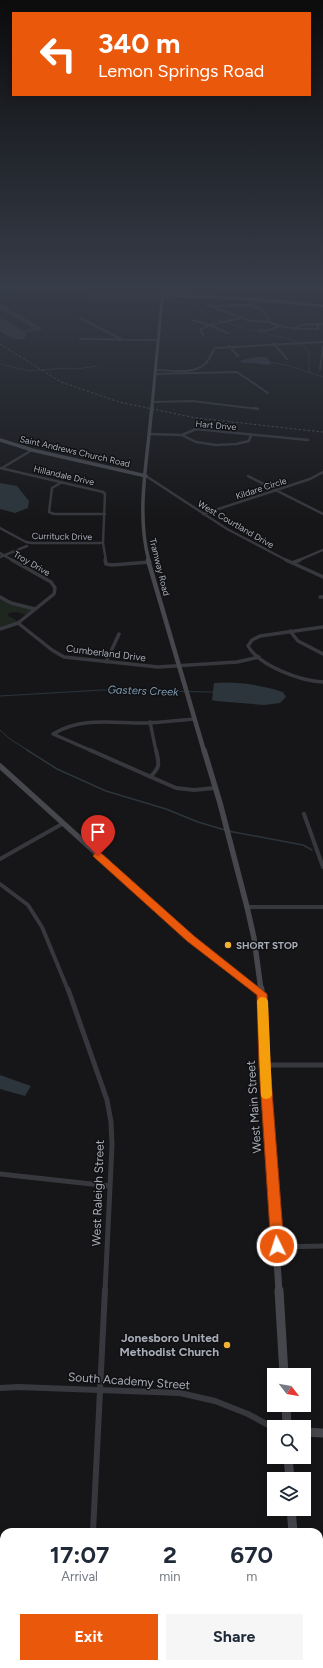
<!DOCTYPE html>
<html lang="en">
<head>
<meta charset="utf-8">
<style>
	:root { --surface:#fff; --page:#f6f6f7; --text:#1f2937; --muted:#747a83; --accent:#ea580c }
	body { margin:0; font-family:Figtree,sans-serif; background:var(--page); color:var(--text); height:100vh; display:flex; flex-direction:column; font-size:15px; white-space:nowrap }
	* { box-sizing:border-box; margin:0 }
	p { font-size:13px; color:var(--muted) }
	.icon { flex:none; width:22px; height:22px; fill:none; stroke:currentColor; stroke-width:2; stroke-linecap:round; stroke-linejoin:round }
	.map { position:relative; flex:1; overflow:hidden }
	.side { position:absolute; left:0px; top:1528px; width:323px; height:140px; display:flex; flex-direction:column; background:var(--surface); border-radius:12px 12px 0 0; box-shadow:0 2px 10px #0003 }
	.side>* { flex:none }
	.guide { position:absolute; left:12px; top:12px; width:299px; height:84px; border-radius:0px; box-shadow:0 2px 10px #0003; background:#ea580c; color:#fff; overflow:hidden }
	.needle { width:26px; rotate:121deg }
	.tools { position:absolute; left:267px; top:1368px; display:grid; gap:8px }
	.tools a { display:grid; place-items:center; width:44px; height:44px; border-radius:0px; background:var(--surface); box-shadow:0 2px 10px #0003; font-size:20px }
	.pin { position:absolute; display:grid; place-items:center; width:34px; height:34px; color:#fff; margin:-41px -17px; border-radius:50% 50% 50% 0; rotate:-45deg; box-shadow:0 0 4px #0007 }
	.pin .icon { rotate:45deg }
	.me { position:absolute; width:44px; margin:-22px; rotate:356deg; stroke-linejoin:round; filter:drop-shadow(0 0 3px #0008) }
	.turn { display:flex; align-items:center; gap:14px; height:84px; padding:0 20px; font-size:18px }
	.turn .icon { width:52px; height:52px; stroke-width:2.5 }
	.turn b { display:block; font-size:28px; line-height:34px }
	.eta { display:flex; justify-content:space-evenly; align-items:center; height:68px; text-align:center }
	.eta b { font-size:24px; font-weight:700; line-height:28px }
	.button { display:flex; gap:8px; margin-top:auto; padding:8px 20px }
	.button a { flex:1; height:46px; border-radius:0px; background:var(--accent); color:#fff; font-size:16px; font-weight:700; line-height:46px; text-align:center }
	.button a+a { background:var(--page); color:var(--text) }
	.map>svg:first-child { display:block }
</style>
</head>
<body>
<div class="map">
<svg width="323" height="1668" viewBox="0 0 323 1668">
	<rect width="100%" height="100%" fill="#161618"/>
	<path fill="#222225" d="M0,289H135L130,291L158,292L156,302H100L88,299L83,293L71,291L14,292H0Z
		M0,1608H4V1664H288V1668H0Z"/>
	<path fill="#1e261f" d="M0,599L33,610L27,615L16,612L9,613L8,616L15,619L14,620L19,621L0,628Z"/>
	<path fill="#2c353c" d="M257,357H267L271,365L240,362L242,360Z
		M0,483L17,486L29,501L28,508L15,513L0,509Z
		M214,683C236,681 262,685 283,692L286,697L280,703L264,705L216,701L212,700Z
		M0,1075L31,1086L25,1096L0,1089Z"/>
	<g fill="none" stroke-linecap="round" stroke-linejoin="round">
		<path stroke="#2c353c" stroke-width="1" d="M196,292L193,305C207,317 225,323 243,328C258,333 298,338 307,349C312,355 307,366 310,373
			M269,362L291,366L323,377
			M0,364L30,371L65,368L76,369L97,366
			M0,696L102,690L214,692
			M0,730L10,739L29,751"/>
		<path stroke="#2c353c" stroke-width="1.5" d="M27,750L57,769L106,791L166,809L198,822L225,830
			M228,831L303,845L312,850"/>
		<path fill="#303135" fill-rule="evenodd" d="M0,304L42,328L43,329L15,335V333L34,328L0,309Z"/>
		<path fill="#303135" fill-rule="evenodd" d="M0,319C9,321 21,327 26,335L24,339C14,341 8,336 0,331Z"/>
		<path stroke="#37383d" stroke-width="2" d="M253,299L251,305L264,311L269,322C285,329 300,329 318,329V324H323
			M205,302L210,306L251,305
			M210,306L251,321L269,322
			M80,318L121,339
			M193,320L209,325
			M295,329L301,325L318,324
			M258,330L266,331L278,327
			M228,333L209,325L241,318
			M203,335L200,330L209,325
			M80,339L158,340
			M274,344L287,359
			M229,346L238,356
			M320,369L323,347
			M156,370C171,370 193,375 205,364C209,360 212,353 215,348L323,342
			M155,374L237,372L268,393
			M153,402L192,401L258,409"/>
		<path stroke="#37383d" stroke-width="2.5" d="M254,408L258,409
			M150,434L182,435L196,442L216,445L236,444L249,441L251,435
			M182,435L196,429L308,440
			M0,468L103,492L105,494L103,543L106,561
			M2,468L32,450
			M146,476L227,529L288,561
			M248,476L323,514
			M62,482L52,488L49,512L54,514H105
			M203,514L310,479L323,472
			M0,528L26,542L32,543H103
			M0,553L14,561
			M0,557L27,546
			M297,561L323,550"/>
		<path stroke="#37383d" stroke-width="3.5" d="M105,560L106,564L112,565L150,562
			M286,560L323,577
			M292,563L300,560
			M0,597L11,603L35,609
			M320,597H323
			M18,623L52,650L64,657L158,667L237,662L259,657
			M323,627L260,636L252,640L248,646C259,666 301,681 323,682
			M0,629L18,623L54,594L55,588L51,582L12,560
			M290,631L298,641L323,654
			M106,662L119,634
			M150,722L156,751
			M92,751L53,734C81,717 111,723 143,723C160,723 178,720 195,719"/>
		<path stroke="#37383d" stroke-width="4" d="M90,750L176,788L194,790L215,788
			M150,777C161,767 159,763 156,750
			M304,814L323,867
			M0,859L62,824
			M0,884L28,905L42,927L68,990
			M247,907H323"/>
		<path stroke="#37383d" stroke-width="5" d="M68,989L107,1100L111,1122L112,1145L105,1291
			M264,1065H323
			M0,1174L110,1186
			M277,1247L323,1246"/>
		<path stroke="#37383d" stroke-width="6" d="M0,1388L18,1387L180,1393L215,1401L248,1414L274,1428
			M93,1532L105,1290
			M0,1569H4
			M83,1668L84,1664"/>
		<path stroke="#45474d" stroke-width="3" d="M162,295L253,299L323,306
			M152,406L163,289"/>
		<path stroke="#45474d" stroke-width="3.5" d="M0,440L32,450L146,476
			M149,561C136,514 147,463 151,415"/>
		<path stroke="#45474d" stroke-width="4.5" d="M148,560L204,751"/>
		<path stroke="#45474d" stroke-width="5.5" d="M204,750L220,803L247,907L254,938L261,990
			M0,766L190,938L257,990"/>
		<path stroke="#45474d" stroke-width="7" d="M256,989L262,994
			M261,989L264,1065L279,1291"/>
		<path stroke="#45474d" stroke-width="9" d="M279,1290L284,1375
			M286,1405L287,1427
			M304,1432L323,1433
			M288,1457L290,1479
			M291,1509L293,1532
			M300,1664V1668"/>
		<path stroke="#4a4c52" stroke-width="1" stroke-dasharray="2.5 2" stroke-linecap="butt" d="M0,344L61,382L119,402L196,418L323,432"/>
		<path stroke="#45474d" stroke-width="3" d="M152,409V406"/>
		<path stroke="#45474d" stroke-width="3.5" d="M151,415L152,408"/>
	</g>
	<linearGradient id="sky" x2="0" y2="1"><stop stop-color="#0c0c0d"/><stop offset="0.55" stop-color="#363c48"/><stop offset="1" stop-color="#363c48" stop-opacity="0"/></linearGradient>
	<rect width="323" height="522" fill="url(#sky)"/>
	<path fill="#ea580c" stroke="#983908" d="M95,853H101L194,936L267,994L270,1065L284,1246L282,1251L277,1252L273,1251L271,1246L259,1065L257,995L187,941L95,858L93,856Z"/>
	<path fill="#f59e0b" d="M262,997L266,998L268,1001L272,1095L270,1098L266,1099L262,1098L261,1095L257,1001L259,998Z"/>
	<g fill="#f2b134" stroke="#111113" stroke-width="1.5">
		<circle cx="228" cy="945" r="4"/>
		<circle cx="227" cy="1345" r="4"/>
	</g>
	<g text-anchor="middle" dominant-baseline="central" stroke-width="3" stroke-linejoin="round" paint-order="stroke">
		<g font-size="9" fill="#a8adb8" stroke="#111113">
			<text transform="translate(216 425) rotate(5)">Hart Drive</text>
			<text transform="translate(75 451) rotate(13)">Saint Andrews Church Road</text>
			<text transform="translate(64 475) rotate(13)">Hillandale Drive</text>
			<text transform="translate(261 488) rotate(-18)">Kildare Circle</text>
			<text transform="translate(236 524) rotate(30)">West Courtland Drive</text>
			<text transform="translate(62 536) rotate(1)">Currituck Drive</text>
			<text transform="translate(32 563) rotate(30)">Troy Drive</text>
			<text transform="translate(160 567) rotate(76)">Tramway Road</text>
		</g>
		<g font-size="10" fill="#a8adb8" stroke="#111113">
			<text transform="translate(106 653) rotate(7)">Cumberland Drive</text>
		</g>
		<g font-size="10" font-weight="bold" fill="#a8adb8" stroke="#111113" text-anchor="start">
			<text x="236" y="945">SHORT STOP</text>
		</g>
		<g font-size="11" font-style="italic" fill="#7f9bb3" stroke="#111113">
			<text transform="translate(143 691) rotate(2)">Gasters Creek</text>
		</g>
		<g font-size="12" fill="#a8adb8" stroke="#111113">
			<text transform="translate(254 1107) rotate(-94)">West Main Street</text>
			<text transform="translate(98 1193) rotate(-88)">West Raleigh Street</text>
			<text transform="translate(129 1381) rotate(4)">South Academy Street</text>
		</g>
		<g font-size="12" font-weight="bold" fill="#a8adb8" stroke="#111113" text-anchor="end">
			<text x="219" y="1338">Jonesboro United<tspan x="219" dy="14">Methodist Church</tspan></text>
		</g>
	</g>
</svg>
<div class="tools">
<a><svg class="needle" viewBox="-14 -14 28 28"><path d="M0-13l5 13h-10z" fill="#e53935"/><path d="M0 13l5-13h-10z" fill="#747a83"/></svg></a>
<a><svg class="icon" aria-label="search" viewBox="0 0 24 24"><circle cx="10" cy="10" r="6"/><path d="M15 15l6 6"/></svg></a>
<a><svg class="icon" aria-label="layers" viewBox="0 0 24 24"><path d="M12 4l9 5-9 5-9-5zM3 14l9 5 9-5"/></svg></a>
</div>
<div class="pin" style="left:98px;top:856px;background:#d93025"><svg class="icon" aria-label="arrive" viewBox="0 0 24 24"><path d="M6 21V4h12l-3 4 3 4H6"/></svg></div>
<svg class="me" style="left:277px;top:1246px" viewBox="-20 -20 40 40"><circle r="17" fill="#ea580c" stroke="#fff" stroke-width="3"/><path d="M0-11L8 9 0 5-8 9z" fill="#fff"/></svg>
<div class="guide">
<div class="turn"><svg class="icon" aria-label="left" viewBox="0 0 24 24"><path d="M17 20v-9H6M10 6l-5 5 5 5"/></svg><div><b>340 m</b>Lemon Springs Road</div></div>
</div>
<section class="side">
<div class="eta">
<div><b>17:07</b><p>Arrival</p></div>
<div><b>2</b><p>min</p></div>
<div><b>670</b><p>m</p></div>
</div>
<div class="button"><a>Exit</a><a>Share</a></div>
</section>
</div>
</body>
</html>
